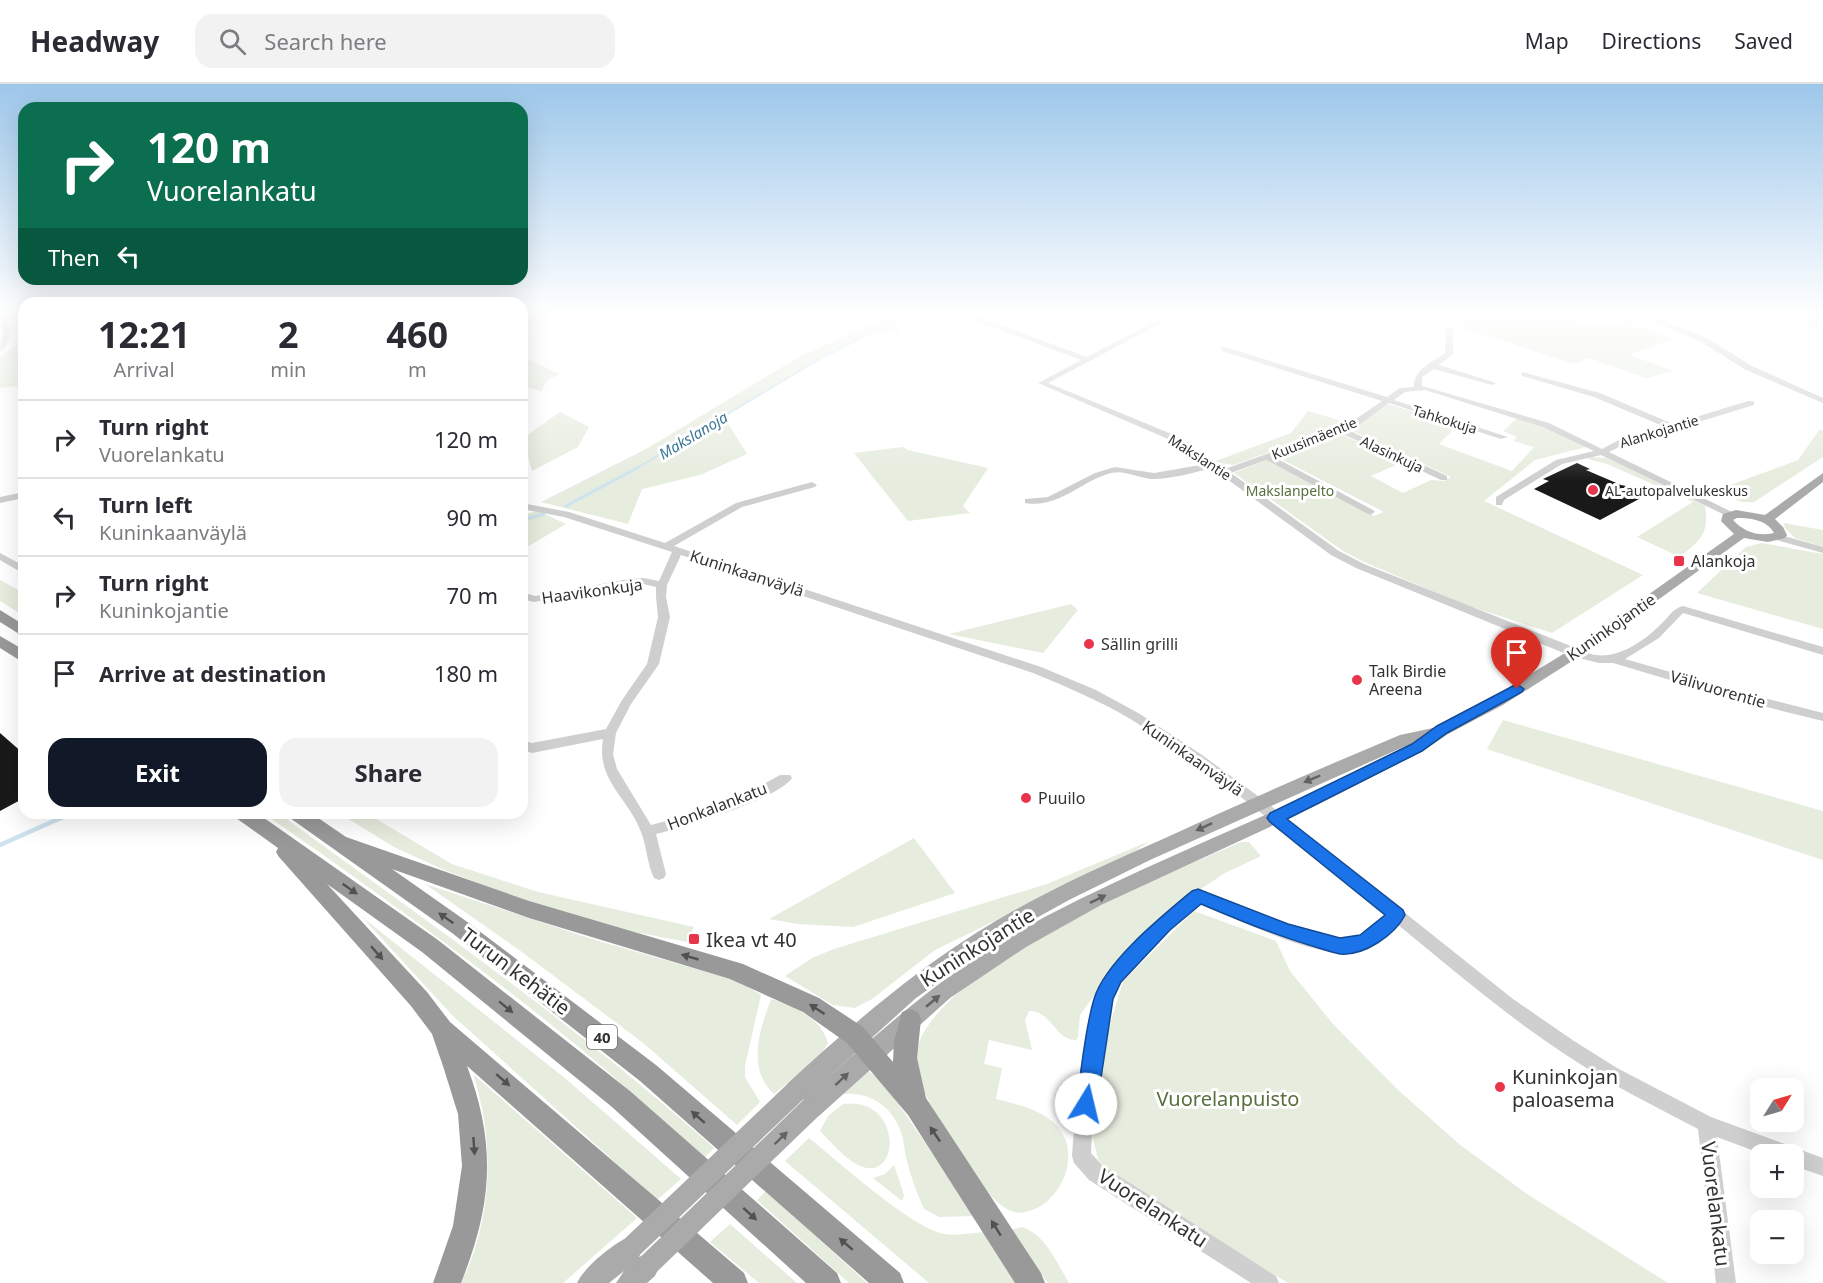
<!DOCTYPE html>
<html lang="en">
<head>
<meta charset="utf-8">
<style>
	:root { --surface:#fff; --page:#f2f2f3; --text:#2b2b33; --muted:#7c7c81; --line:#e1e1e2; --accent:#111827 }
	body { margin:0; font-family:"Noto Sans",sans-serif; background:var(--page); color:var(--text); height:100vh; display:flex; flex-direction:column; font-size:22px; white-space:nowrap }
	* { box-sizing:border-box; margin:0 }
	p { font-size:20px; color:var(--muted) }
	.icon { flex:none; width:33px; height:33px; fill:none; stroke:currentColor; stroke-width:2; stroke-linecap:round; stroke-linejoin:round }
	.map { position:relative; flex:1; overflow:hidden }
	.sheet { position:absolute; left:18px; top:213px; width:510px; height:522px; display:flex; flex-direction:column; background:var(--surface); border-radius:18px; box-shadow:0 6px 24px #0002 }
	.sheet>* { flex:none }
	.top-card { position:absolute; left:18px; top:18px; width:510px; height:183px; border-radius:18px; box-shadow:0 6px 24px #0002; background:#0b6e4f; color:#fff; overflow:hidden }
	.needle { width:39px; rotate:53deg }
	.buttons { position:absolute; left:1750px; top:994px; display:grid; gap:12px }
	.buttons a { display:grid; place-items:center; width:54px; height:54px; border-radius:12px; background:var(--surface); box-shadow:0 6px 24px #0002; font-size:30px }
	.pin { position:absolute; display:grid; place-items:center; width:51px; height:51px; color:#fff; margin:-62px -26px; border-radius:50% 50% 50% 0; rotate:-45deg; box-shadow:0 0 6px #0007 }
	.pin .icon { rotate:45deg }
	.me { position:absolute; width:66px; margin:-33px; rotate:9deg; stroke-linejoin:round; filter:drop-shadow(0 0 4px #0008) }
	.turn { display:flex; align-items:center; gap:21px; height:126px; padding:0 30px; font-size:27px }
	.turn .icon { width:78px; height:78px; stroke-width:2.5 }
	.turn b { display:block; font-size:42px; line-height:51px }
	.then { display:flex; align-items:center; height:57px; padding:0 30px; background:#0003; gap:12px; font-size:22px }
	.eta { display:flex; justify-content:space-evenly; align-items:center; height:102px; text-align:center }
	.eta b { font-size:36px; font-weight:700; line-height:42px }
	.button { display:flex; gap:12px; margin-top:auto; padding:12px 30px }
	.button a { flex:1; height:69px; border-radius:18px; background:var(--accent); color:#fff; font-size:24px; font-weight:700; line-height:69px; text-align:center }
	.button a+a { background:var(--page); color:var(--text) }
	ul { padding:0; list-style:none }
	li { display:flex; align-items:center; gap:18px; height:78px; padding:0 30px; border-top:2px solid var(--line) }
	li div { flex:1 }
	li b { display:block; font-size:22px }
	li em { font-style:normal }
	header { display:flex; align-items:center; gap:36px; box-sizing:border-box; height:84px; padding:0 30px; background:var(--surface); border-bottom:2px solid var(--line) }
	header strong { font-size:28px }
	nav { display:flex; gap:33px; margin-inline-start:auto; font-size:21px }
	.search { width:420px; height:54px; background:var(--page); display:flex; align-items:center; gap:15px; box-sizing:border-box; padding:0 21px; border-radius:18px; color:var(--muted); font-size:22px }
	.map>svg:first-child { display:block }
</style>
</head>
<body>
<header>
<strong>Headway</strong>
<div class="search"><svg class="icon" aria-label="search" viewBox="0 0 24 24"><circle cx="10" cy="10" r="6"/><path d="M15 15l6 6"/></svg>Search here</div>
<nav><a>Map</a><a>Directions</a><a>Saved</a></nav>
</header>
<div class="map">
<svg width="1823" height="1199" viewBox="0 0 1823 1199">
	<rect width="100%" height="100%" fill="#fff"/>
	<path fill="#e6ecde" d="M1466,229H1560L1593,243L1638,235L1637,240L1674,255L1629,271L1674,287L1646,294L1589,274L1574,280L1441,237L1454,236Z
		M1741,229H1823V246L1749,232Z
		M889,232L901,248H875L810,281L724,333L747,370L700,391L642,405L628,440L541,418L646,365L799,273Z
		M24,253V308L16,302L0,304V274Z
		M522,273H523L560,290L548,296L541,307L522,302Z
		M1388,320L1458,341L1439,360L1512,387L1534,363L1513,357L1517,353L1503,347L1517,334L1544,341L1586,363L1535,376L1484,417L1643,491L1552,549L1463,520L1364,478L1343,467L1234,389L1266,376L1374,432L1384,428L1277,373L1341,350L1403,378L1371,392L1403,409L1431,396L1444,397L1451,393L1351,346Z
		M1308,327L1349,339L1234,381L1213,378L1291,349Z
		M560,328L589,343L578,363L532,387L523,354Z
		M1820,345L1823,347V373L1754,418H1742L1714,407L1798,376Z
		M903,363L908,366L988,384L963,422L970,429L908,437L854,369Z
		M1590,373L1607,374L1705,422C1709,451 1701,455 1680,473L1637,453L1693,418L1607,380L1588,375Z
		M538,427L566,440L522,466V431Z
		M1784,439L1823,446V463L1795,454L1785,444Z
		M1762,459L1823,470V545L1697,509L1746,463Z
		M0,496L24,509V532L0,517Z
		M1071,520L1078,526L1043,569L949,550Z
		M1503,636L1823,727V776L1487,665Z
		M263,729H278C426,836 577,942 714,1064L705,1073C663,1037 623,1000 581,965C479,881 371,804 263,729Z
		M339,729H366L452,780L538,808L694,843L687,858L619,845L529,818L444,786L394,763Z
		M914,754L955,809L853,843L798,840L769,835Z
		M1150,757L1128,772L935,866L872,915L855,924L833,921L785,892L812,874L834,865L1047,800Z
		M1241,758H1249L1261,772L1225,789L1186,815L1113,885L1080,931L1078,953L1076,956C1056,957 1051,926 1029,927L1025,936L1032,966L989,956L984,980L1002,984L996,1015C1018,1021 1042,1025 1058,1043C1082,1071 1061,1120 1026,1128C1010,1132 997,1118 987,1108C970,1082 914,1005 915,978C916,889 1169,790 1241,758Z
		M425,800L592,855L741,898L761,911L745,982V993L760,1018L737,1041L642,958L522,868Z
		M1194,827L1276,857L1290,887L1333,940L1397,1005L1459,1060L1527,1110L1668,1199H1288L1110,1091L1098,1075L1092,1051L1107,951L1123,897Z
		M362,833L566,995L681,1095L657,1116L452,931Z
		M771,915C794,922 821,934 828,959L819,973L774,1010C746,984 760,945 771,915Z
		M867,986L883,998L976,1132L939,1133L924,1125C917,1110 911,1093 907,1077C905,1070 904,1062 903,1054C894,1022 869,1005 836,1011Z
		M473,990L637,1134L563,1199H461C493,1135 495,1056 473,990Z
		M843,1020C904,1012 901,1102 858,1081C844,1074 831,1058 820,1047L828,1032Z
		M809,1054C838,1077 910,1143 944,1150C957,1152 972,1149 985,1148L1017,1199H929L785,1077Z
		M894,1081L904,1111L902,1117L873,1094L885,1090Z
		M766,1107L867,1199H849L757,1116Z
		M730,1140L797,1199H759L710,1158Z
		M1022,1143C1047,1152 1056,1178 1069,1199H1048L1010,1146Z"/>
	<g fill="none" stroke-linecap="round" stroke-linejoin="round">
		<path stroke="#cde3ee" stroke-width="2" d="M824,273L882,243
			M637,384L818,276"/>
		<path stroke="#cde3ee" stroke-width="3" d="M566,422L639,383
			M522,436L544,430"/>
		<path stroke="#cde3ee" stroke-width="4.5" d="M0,761L72,729"/>
	</g>
	<path fill="#191919" d="M1577,379L1590,385L1586,386L1621,401L1631,403L1635,401L1652,408L1600,436L1534,405L1549,397L1543,395Z
		M0,649L24,670V714L0,727Z"/>
	<g fill="none" stroke-linecap="round" stroke-linejoin="round">
		<path fill="#cfcfcf" fill-rule="evenodd" d="M0,229C13,238 13,258 0,267L3,248Z
			M957,229H966L978,233L986,229H994L984,235L1087,273L1157,236L1140,229H1150L1161,232L1162,229H1168L1165,236L1156,242L1048,299L1174,351L1225,385L1338,344L1353,337L1382,317L1222,267V263H1225L1387,313L1400,304L1414,303C1412,287 1434,277 1445,269L1446,245L1453,243V270L1439,281L1496,299L1492,301L1434,285L1422,293V302L1549,339L1602,365L1617,357L1665,343L1594,313L1522,292V288L1600,309L1673,340L1748,317H1754V321L1623,361L1609,368L1734,429L1736,431L1731,434L1601,371L1562,380L1504,416L1502,421H1496V413L1556,376L1594,367L1543,343L1425,306L1405,308L1394,316L1508,353L1501,355L1389,319L1359,341L1348,346L1447,392V396H1441L1341,349L1274,373L1373,426L1375,428L1370,431L1266,376L1231,389L1339,467L1364,480L1591,570C1616,577 1645,557 1662,539C1670,532 1672,525 1683,522L1823,563V571L1683,529L1659,554L1625,575L1740,608L1823,629V637L1734,615L1613,579H1599L1571,572L1356,484L1331,471L1212,384C1192,389 1172,395 1152,395C1138,394 1125,386 1111,389C1081,397 1058,425 1025,419V415L1048,413L1095,389L1115,383L1154,389L1206,380L1168,355L1038,299L1081,276L979,238H974L973,236Z
			M1635,229H1644L1707,254L1752,282L1823,314V319L1746,286L1701,258Z
			M812,398L817,401L815,403L742,423L674,462L1041,583L1096,606L1140,630L1202,671L1262,715L1513,915L1574,957L1617,984L1711,1033L1823,1074V1092L1794,1082V1071H1765L1717,1053L1736,1199H1716L1698,1045C1652,1021 1606,998 1563,969C1504,930 1451,884 1397,840C1384,853 1369,867 1350,869C1311,872 1237,835 1200,819C1172,842 1140,867 1121,897C1099,930 1094,1027 1091,1069L1103,1082L1276,1192L1279,1199H1251L1089,1096L1074,1079L1072,1072C1076,1022 1082,929 1109,887C1130,856 1164,831 1193,808L1198,806C1236,819 1314,861 1352,855C1365,853 1377,840 1386,831C1303,764 1222,692 1132,636C1100,617 1067,603 1033,589L681,471L667,501L666,513L670,533L659,580L631,620L616,649L613,670L617,685L651,741C697,729 740,714 780,691H790L792,694C776,716 684,743 656,750L666,790L664,794L659,796L654,794C647,780 647,763 641,748C628,713 596,697 603,655L532,669L522,666V656L532,659L606,645L622,616L647,580L658,533L656,513V503L643,500L629,501L534,518L522,515V508L535,512L629,495L643,494L659,497L672,468L564,433L522,425V419L569,428L665,459L736,419Z
			M24,408V414L0,419V413Z
			M1777,450L1823,463V469L1773,455L1772,453Z
			M0,469L24,482V490L0,476Z"/>
		<path fill="#aaa" fill-rule="evenodd" d="M1823,389V398L1775,435L1783,443L1787,451L1785,454L1768,458L1744,454L1580,572L1503,621L1448,650L1423,667L1315,722L1101,821L1026,863L950,914L820,1031L812,1034L804,1031L801,1023L804,1015C870,956 936,895 1014,850C1106,798 1205,759 1301,715C1338,697 1374,678 1410,660L1150,776L1069,816L1009,849L916,914L804,1015L796,1018L788,1015L785,1007L788,999C847,945 908,892 976,849C1035,812 1099,783 1163,755C1241,719 1321,684 1400,651L1433,644L1493,613L1570,566L1734,450L1721,437L1723,430L1736,426L1765,431ZM1737,434C1751,434 1767,436 1774,449C1759,453 1744,448 1733,436Z
			M631,1152L640,1155L643,1164L639,1173L646,1170L655,1174L659,1183L655,1192L647,1199H616L624,1187L609,1199H577C584,1183 615,1158 631,1152Z"/>
		<path fill="#999" fill-rule="evenodd" d="M0,526L24,541V553L0,538Z
			M0,552L24,566V579L0,564Z
			M234,729H257L438,856L630,1007L837,1189L841,1199H806L612,1023L422,868L327,800L427,908L450,938L744,1189L748,1199H713L467,982C497,1062 492,1121 461,1199H433L453,1142L462,1082L458,1030L443,982L432,950L411,922L279,773L276,768L278,764L236,734Z
			M288,729H311L346,753L529,817L743,880L819,914L863,943L893,978L894,957L902,928L910,925L918,928L921,935L917,974L926,1014L1041,1189L1045,1199H1015L908,1031L847,959L803,928L730,895L529,834L392,785L466,837L656,981L900,1189L904,1199H869L640,997L452,849L290,734Z"/>
		<path stroke="#aaa" stroke-width="22" d="M631,1164L796,1007
			M646,1183L812,1023"/>
	</g>
	<defs><path id="oneway-solid" d="M-6-.8H1V-3.2L6.5 0L1 3.2V.8H-6Z" transform="scale(1.5)"/></defs>
	<g fill="#626262">
		<use href="#oneway-solid" transform="translate(1312 695) rotate(157)"/>
		<use href="#oneway-solid" transform="translate(1204 743) rotate(155)"/>
		<use href="#oneway-solid" transform="translate(1098 815) rotate(-26)"/>
		<use href="#oneway-solid" transform="translate(933 917) rotate(-40)"/>
		<use href="#oneway-solid" transform="translate(842 995) rotate(-43)"/>
		<use href="#oneway-solid" transform="translate(781 1054) rotate(-44)"/>
	</g>
	<g fill="#515151">
		<use href="#oneway-solid" transform="translate(350 805) rotate(35)"/>
		<use href="#oneway-solid" transform="translate(446 834) rotate(-145)"/>
		<use href="#oneway-solid" transform="translate(377 869) rotate(49)"/>
		<use href="#oneway-solid" transform="translate(690 873) rotate(-164)"/>
		<use href="#oneway-solid" transform="translate(506 923) rotate(39)"/>
		<use href="#oneway-solid" transform="translate(817 925) rotate(-147)"/>
		<use href="#oneway-solid" transform="translate(503 996) rotate(41)"/>
		<use href="#oneway-solid" transform="translate(698 1033) rotate(-139)"/>
		<use href="#oneway-solid" transform="translate(935 1050) rotate(-124)"/>
		<use href="#oneway-solid" transform="translate(474 1062) rotate(86)"/>
		<use href="#oneway-solid" transform="translate(750 1130) rotate(42)"/>
		<use href="#oneway-solid" transform="translate(996 1144) rotate(-122)"/>
		<use href="#oneway-solid" transform="translate(846 1160) rotate(-139)"/>
	</g>
	<linearGradient id="sky" x2="0" y2="1"><stop stop-color="#9dc7ea"/><stop offset="0.58" stop-color="#fff"/><stop offset="1" stop-color="#fff" stop-opacity="0"/></linearGradient>
	<rect width="1823" height="397" fill="url(#sky)"/>
	<path fill="#1a73e8" stroke="#114b97" stroke-width="1.5" d="M1517,600L1524,605L1522,608L1447,649L1422,667L1287,735L1403,826L1405,831C1395,851 1364,872 1340,870C1330,868 1319,864 1309,861C1272,850 1236,835 1201,820L1170,846L1121,898L1113,915L1097,1020L1094,1027L1086,1030L1079,1027L1076,1020C1082,986 1084,949 1094,915C1105,878 1162,832 1192,807L1198,805L1288,840L1340,854L1360,851L1385,831L1270,738L1267,734L1270,729L1412,660L1437,642Z"/>
	<g fill="#e8354c" stroke="#fff" stroke-width="2">
		<circle cx="1593" cy="406" r="6"/>
		<rect x="1673" y="471" width="12" height="12" rx="3"/>
		<circle cx="1089" cy="560" r="6"/>
		<circle cx="1357" cy="596" r="6"/>
		<circle cx="1026" cy="714" r="6"/>
		<rect x="688" y="849" width="12" height="12" rx="3"/>
		<circle cx="1500" cy="1003" r="6"/>
	</g>
	<g text-anchor="middle" dominant-baseline="central" stroke-width="6" stroke-linejoin="round" paint-order="stroke">
		<g font-size="14" fill="#323232" stroke="#fff">
			<text transform="translate(1445 335) rotate(17)">Tahkokuja</text>
			<text transform="translate(1659 347) rotate(-17)">Alankojantie</text>
			<text transform="translate(1314 354) rotate(-22)">Kuusimäentie</text>
			<text transform="translate(1392 370) rotate(25)">Alasinkuja</text>
			<text transform="translate(1200 373) rotate(33)">Makslantie</text>
		</g>
		<g font-size="14" fill="#586f3e" stroke="#fff">
			<text x="1290" y="406">Makslanpelto</text>
		</g>
		<g font-size="14" fill="#323232" stroke="#fff" text-anchor="start">
			<text x="1605" y="406">AL-autopalvelukeskus</text>
		</g>
		<g font-size="15" font-style="italic" fill="#3d7997" stroke="#fff">
			<text transform="translate(693 351) rotate(-31)">Makslanoja</text>
		</g>
		<rect fill="#fff" stroke="#707070" stroke-width="1.5" x="587" y="941" width="30" height="24" rx="4.5"/>
		<g font-size="15" font-weight="bold" fill="#323232">
			<text x="602" y="953">40</text>
		</g>
		<g font-size="16" fill="#323232" stroke="#fff" text-anchor="start">
			<text x="1691" y="477">Alankoja</text>
			<text x="1101" y="560">Sällin grilli</text>
			<text x="1369" y="587">Talk Birdie<tspan x="1369" dy="18">Areena</tspan></text>
			<text x="1038" y="714">Puuilo</text>
		</g>
		<g font-size="16" fill="#323232" stroke="#fff">
			<text transform="translate(747 489) rotate(18)">Kuninkaanväylä</text>
			<text transform="translate(592 507) rotate(-8)">Haavikonkuja</text>
			<text transform="translate(1611 543) rotate(-35)">Kuninkojantie</text>
			<text transform="translate(1718 605) rotate(16)">Välivuorentie</text>
			<text transform="translate(1193 674) rotate(35)">Kuninkaanväylä</text>
			<text transform="translate(717 722) rotate(-21)">Honkalankatu</text>
		</g>
		<g font-size="20" fill="#323232" stroke="#fff" text-anchor="start">
			<text x="706" y="855">Ikea vt 40</text>
			<text x="1512" y="992">Kuninkojan<tspan x="1512" dy="23">paloasema</tspan></text>
		</g>
		<g font-size="20" fill="#323232" stroke="#fff">
			<text transform="translate(977 863) rotate(-32)">Kuninkojantie</text>
			<text transform="translate(516 887) rotate(37)">Turun kehätie</text>
			<text transform="translate(1716 1120) rotate(83)">Vuorelankatu</text>
			<text transform="translate(1153 1124) rotate(33)">Vuorelankatu</text>
		</g>
		<g font-size="20" fill="#586f3e" stroke="#fff">
			<text x="1228" y="1014">Vuorelanpuisto</text>
		</g>
	</g>
</svg>
<div class="buttons">
<a><svg class="needle" viewBox="-14 -14 28 28"><path d="M0-13l5 13h-10z" fill="#e53935"/><path d="M0 13l5-13h-10z" fill="#7c7c81"/></svg></a>
<a>+</a>
<a>−</a>
</div>
<div class="pin" style="left:1517px;top:605px;background:#d93025"><svg class="icon" aria-label="arrive" viewBox="0 0 24 24"><path d="M6 21V4h12l-3 4 3 4H6"/></svg></div>
<svg class="me" style="left:1086px;top:1020px" viewBox="-20 -20 40 40"><circle r="19" fill="#fff"/><path d="M0-13L10 11 0 6-10 11z" fill="#1a73e8"/></svg>
<div class="top-card">
<div class="turn"><svg class="icon" aria-label="right" viewBox="0 0 24 24"><path d="M7 20v-9h11M14 6l5 5-5 5"/></svg><div><b>120 m</b>Vuorelankatu</div></div>
<div class="then">Then<svg class="icon" aria-label="left" viewBox="0 0 24 24"><path d="M17 20v-9H6M10 6l-5 5 5 5"/></svg></div>
</div>
<section class="sheet">
<div class="eta">
<div><b>12:21</b><p>Arrival</p></div>
<div><b>2</b><p>min</p></div>
<div><b>460</b><p>m</p></div>
</div>
<ul>
<li><svg class="icon" aria-label="right" viewBox="0 0 24 24"><path d="M7 20v-9h11M14 6l5 5-5 5"/></svg><div><b>Turn right</b><p>Vuorelankatu</p></div><em>120 m</em></li>
<li><svg class="icon" aria-label="left" viewBox="0 0 24 24"><path d="M17 20v-9H6M10 6l-5 5 5 5"/></svg><div><b>Turn left</b><p>Kuninkaanväylä</p></div><em>90 m</em></li>
<li><svg class="icon" aria-label="right" viewBox="0 0 24 24"><path d="M7 20v-9h11M14 6l5 5-5 5"/></svg><div><b>Turn right</b><p>Kuninkojantie</p></div><em>70 m</em></li>
<li><svg class="icon" aria-label="arrive" viewBox="0 0 24 24"><path d="M6 21V4h12l-3 4 3 4H6"/></svg><div><b>Arrive at destination</b></div><em>180 m</em></li>
</ul>
<div class="button"><a>Exit</a><a>Share</a></div>
</section>
</div>
</body>
</html>
